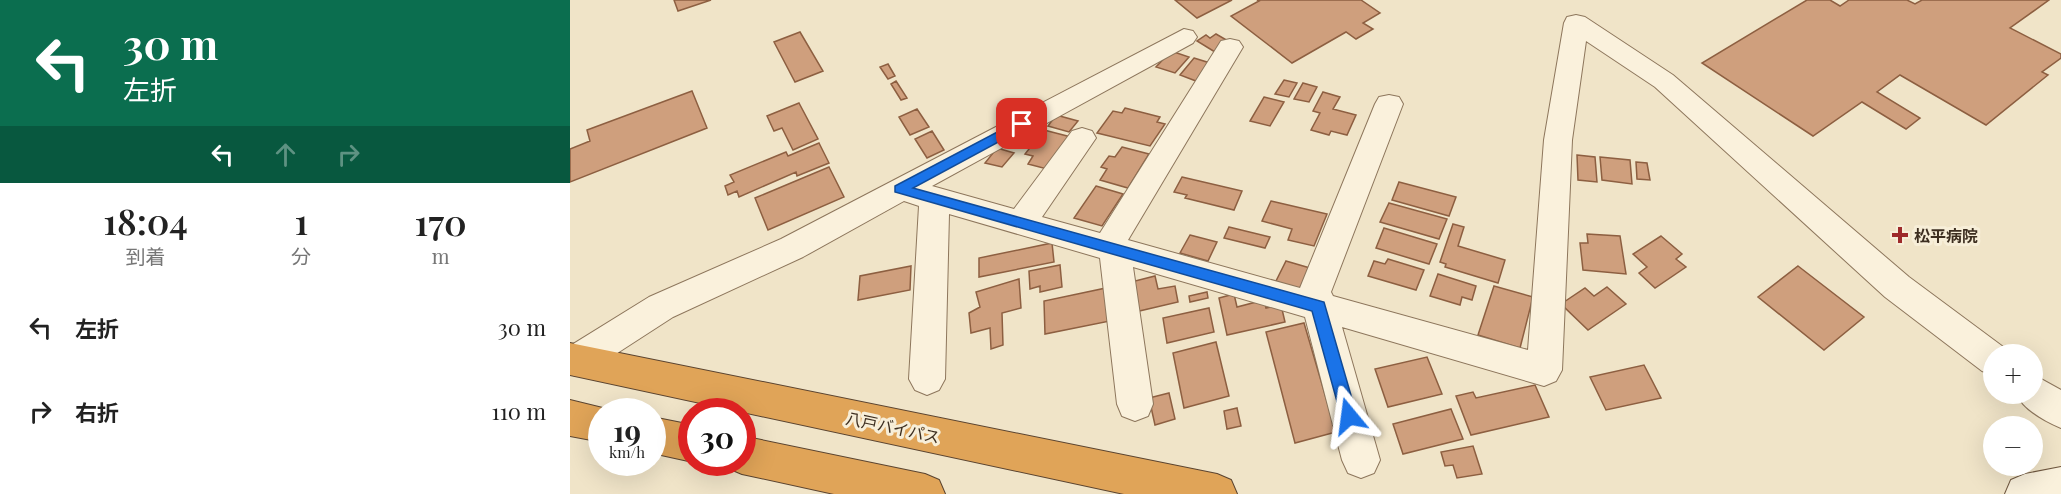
<!DOCTYPE html>
<html lang="ja">
<head>
<meta charset="utf-8">
<style>
	:root { --surface:#fff; --page:#f6f6f6; --text:#222; --muted:#767676 }
	body { margin:0; font-family:"Playfair Display","Noto Sans JP",serif; background:var(--page); color:var(--text); height:100vh; display:flex; flex-direction:column; font-size:22px; white-space:nowrap }
	* { box-sizing:border-box; margin:0 }
	p { font-size:20px; color:var(--muted) }
	.icon { flex:none; width:33px; height:33px; fill:none; stroke:currentColor; stroke-width:2; stroke-linecap:round; stroke-linejoin:round }
	.map { position:relative; flex:1; overflow:hidden }
	.details { display:flex; flex-direction:column; background:var(--surface); width:570px }
	.details>* { flex:none }
	.banner { background:#0b6e4f; color:#fff; overflow:hidden }
	.fabs { position:absolute; left:1413px; top:344px; display:grid; gap:12px }
	.fabs a { display:grid; place-items:center; width:60px; height:60px; border-radius:50%; background:var(--surface); box-shadow:0 6px 24px #0002; font-size:30px }
	.speed { position:absolute; left:18px; top:398px; display:flex; gap:12px; font-size:30px; font-weight:700; text-align:center }
	.speed>* { display:grid; place-content:center; width:78px; height:78px; border-radius:50%; background:var(--surface); box-shadow:0 6px 24px #0002; line-height:1 }
	.speed small { font-size:15px; font-weight:400 }
	.speed .limit { border:9px solid #d22; background:#fff; color:#111 }
	.pin { position:absolute; display:grid; place-items:center; width:51px; height:51px; color:#fff; margin:-26px; border-radius:12px; box-shadow:0 3px 9px #0006 }
	.me { position:absolute; width:66px; margin:-33px; rotate:344deg; stroke-linejoin:round; filter:drop-shadow(0 0 4px #0008) }
	.turn { display:flex; align-items:center; gap:21px; height:126px; padding:0 24px; font-size:27px }
	.turn .icon { width:78px; height:78px; stroke-width:2.5 }
	.turn b { display:block; font-size:42px; line-height:51px }
	.lanes { display:flex; align-items:center; height:57px; padding:0 24px; background:#0003; justify-content:center; gap:30px; direction:ltr }
	.lanes .off { opacity:.35 }
	.eta { display:flex; justify-content:space-evenly; align-items:center; height:102px; text-align:center }
	.eta b { font-size:36px; font-weight:600; line-height:42px }
	ul { padding:0; list-style:none }
	li { display:flex; align-items:center; gap:18px; height:84px; padding:0 24px }
	li div { flex:1 }
	li b { display:block; font-size:22px }
	li em { font-style:normal }
	main { display:flex; flex:1; min-height:0 }
	.map>svg:first-child { display:block }
</style>
</head>
<body>
<main>
<section class="details">
<div class="banner">
<div class="turn"><svg class="icon" aria-label="left" viewBox="0 0 24 24"><path d="M17 20v-9H6M10 6l-5 5 5 5"/></svg><div><b>30 m</b>左折</div></div>
<div class="lanes"><svg class="icon" aria-label="left" viewBox="0 0 24 24"><path d="M17 20v-9H6M10 6l-5 5 5 5"/></svg><svg class="icon off" aria-label="ahead" viewBox="0 0 24 24"><path d="M12 20V5M6 11l6-6 6 6"/></svg><svg class="icon off" aria-label="right" viewBox="0 0 24 24"><path d="M7 20v-9h11M14 6l5 5-5 5"/></svg></div>
</div>
<div class="eta">
<div><b>18:04</b><p>到着</p></div>
<div><b>1</b><p>分</p></div>
<div><b>170</b><p>m</p></div>
</div>
<ul>
<li><svg class="icon" aria-label="left" viewBox="0 0 24 24"><path d="M17 20v-9H6M10 6l-5 5 5 5"/></svg><div><b>左折</b></div><em>30 m</em></li>
<li><svg class="icon" aria-label="right" viewBox="0 0 24 24"><path d="M7 20v-9h11M14 6l5 5-5 5"/></svg><div><b>右折</b></div><em>110 m</em></li>
</ul>
</section>
<div class="map">
<svg width="1491" height="494" viewBox="0 0 1491 494">
	<rect width="100%" height="100%" fill="#f0e4c8"/>
	<path fill="#cf9f7d" stroke="#8d5f41" stroke-width="1.5" d="M104,0H141L108,11Z
		M605,0H662L627,18Z
		M687,0H791L810,13L793,23L803,29L786,39L776,32L722,63L661,16L689,1Z
		M1237,0H1260L1270,6L1279,0H1337L1345,4L1352,0H1479L1440,28L1491,54V58L1472,72L1478,75L1416,125L1330,75L1307,92L1350,118L1336,129L1292,102L1243,136L1132,63Z
		M230,32L253,71L225,82L204,42Z
		M646,34L660,42L645,52L627,41L636,35L640,38Z
		M601,51L619,57L605,73L586,67Z
		M624,58L640,63L626,81L610,75Z
		M318,64L325,76L318,79L310,67Z
		M714,80L727,83L719,97L705,94Z
		M326,81L337,98L331,100L321,84Z
		M733,83L747,87L739,102L724,99Z
		M122,91L137,128L0,182V149L20,141L17,130Z
		M753,92L770,97L763,109L786,115L777,135L761,131L759,135L741,130L750,113L743,111Z
		M694,97L714,102L700,126L680,121Z
		M229,103L248,139L223,150L212,128L204,131L197,116Z
		M555,108L590,117L587,122L595,124L580,146L527,133L543,111L552,113Z
		M347,109L359,127L340,135L329,117Z
		M486,115L508,121L499,132L478,126Z
		M474,130L501,137L477,169L458,164L463,156L455,154Z
		M362,131L374,150L357,158L345,139Z
		M249,143L259,163L227,176L226,172L169,197L167,191L158,195L155,186L164,182L160,175L216,152L218,156Z
		M552,147L579,154L558,188L530,180L537,169L531,167L539,156L545,157Z
		M427,148L444,153L432,167L415,163Z
		M1007,155L1025,157L1027,182L1008,180Z
		M1030,157L1060,160L1062,184L1032,180Z
		M1066,162L1077,163L1080,180L1067,179Z
		M259,167L274,197L198,230L185,198Z
		M612,177L672,191L664,210L615,198L617,195L604,192Z
		M829,182L886,197L879,216L822,200Z
		M526,186L553,194L532,226L504,218Z
		M701,201L757,214L744,246L718,240L722,229L692,221Z
		M819,203L877,219L869,239L810,222Z
		M883,224L894,227L888,246L935,260L928,283L875,267L876,264L870,262Z
		M659,227L700,237L695,248L654,238Z
		M814,228L867,244L859,264L806,248Z
		M1017,234L1050,236L1056,274L1013,270L1010,243H1018Z
		M620,235L647,242L638,261L610,253Z
		M1091,236L1112,254L1106,259L1116,267L1085,288L1069,273L1077,267L1063,254Z
		M482,243L484,262L409,277V258Z
		M818,259L854,270L846,290L798,276L804,261L815,264Z
		M716,261L740,268L729,291L705,283Z
		M490,265L492,287L470,292V286L460,289L459,271Z
		M341,266L340,290L288,300L290,276Z
		M1228,266L1294,317L1254,350L1188,297Z
		M868,274L906,286L902,300L892,297L890,305L860,296Z
		M585,276L588,289L605,286L608,302L565,312L561,282Z
		M449,279L451,308L432,313L433,345L421,349L420,328L401,333L399,313L410,307L406,292Z
		M924,286L963,297L950,348L908,335Z
		M1037,287L1056,304L1018,330L991,304L1015,288L1024,296Z
		M536,288L540,321L475,334L474,301Z
		M637,292L638,298L620,302L619,296Z
		M664,294L667,307L694,300L696,308L711,305L715,322L657,335L649,298Z
		M639,308L644,332L597,343L593,318Z
		M734,323L766,432L725,443L696,332Z
		M646,342L659,396L614,408L603,353Z
		M857,357L872,394L818,407L805,369Z
		M1074,365L1091,398L1036,410L1020,377Z
		M965,385L979,417L901,435L886,396L903,392L906,398Z
		M599,393L605,419L585,425L579,398Z
		M667,408L671,426L657,429L654,411Z
		M881,409L893,439L833,454L823,424Z
		M903,446L912,474L887,478L883,465L875,466L871,452Z"/>
	<g fill="none" stroke-linecap="round" stroke-linejoin="round">
		<g stroke="#8d765c" stroke-width="2">
			<path id="street" d="M1006,15L1015,17L1103,75L1339,277L1436,349L1439,354H1424V375L1412,371L1315,297L1085,87L1016,41L1002,140L992,370L986,381L974,386L772,327L810,460L804,473L791,478L778,473L772,460L735,317L563,267L583,404L578,416L565,421L552,416L547,404L530,258L379,214L375,379L369,390L357,395L345,390L339,379L349,206L334,201L233,257L103,317L18,372L6,376L0,374V346L79,297L211,239L614,29L623,31L627,37L623,43L362,186L444,209L502,131L512,128L522,131L526,138L472,217L530,233L651,41L660,39L669,41L673,47L558,240L730,288L805,104L809,97L819,95L829,97L833,104L761,292L763,296L958,350L974,140L994,23L997,17Z
				M1462,374L1491,390V428C1474,421 1453,409 1446,393H1462Z"/>
		</g>
		<g stroke="#6f573f" stroke-width="2">
			<path id="secondary" d="M1491,467V494H1435L1441,480L1455,474Z"/>
		</g>
		<g stroke="#5b4430" stroke-width="2">
			<path id="highway" d="M0,343L647,474L661,480L667,494H554L0,375Z
				M0,400L45,411H32V442L0,436Z
				M82,417L122,425L123,462L82,453Z
				M172,436L355,474L369,480L375,494H264L172,474L158,468L155,462H172Z"/>
		</g>
		<use href="#street" fill="#faf1dc" fill-rule="evenodd"/>
		<use href="#secondary" fill="#faf1dc" fill-rule="evenodd"/>
		<use href="#highway" fill="#e0a458" fill-rule="evenodd"/>
	</g>
	<path fill="#1a73e8" stroke="#114b97" stroke-width="1.5" d="M452,119L458,124L456,127L343,188L754,302L787,416L785,421L779,423L773,421L771,416L742,311L325,192V186Z"/>
	<path fill="#9e2a2b" stroke="#f7eed8" stroke-width="2" d="M1327 226h6v6h6v6h-6v6h-6v-6h-6v-6h6z"/>
	<g text-anchor="middle" dominant-baseline="central" stroke-width="6" stroke-linejoin="round" paint-order="stroke">
		<g font-size="16" font-weight="bold" fill="#3d2e20" stroke="#f7eed8" text-anchor="start">
			<text x="1344" y="235">松平病院</text>
		</g>
		<g font-size="16" fill="#3d2e20" stroke="#f7eed8">
			<text transform="translate(323 427) rotate(12)">八戸バイパス</text>
		</g>
	</g>
</svg>
<div class="fabs">
<a>+</a>
<a>−</a>
</div>
<div class="speed"><div>19<small>km/h</small></div><div class="limit">30</div></div>
<div class="pin" style="left:452px;top:124px;background:#d93025"><svg class="icon" aria-label="arrive" viewBox="0 0 24 24"><path d="M6 21V4h12l-3 4 3 4H6"/></svg></div>
<svg class="me" style="left:779px;top:416px" viewBox="-20 -20 40 40"><path d="M0-17L14 15 0 8-14 15z" fill="#1a73e8" stroke="#fff" stroke-width="4"/></svg>
</div>
</main>
</body>
</html>
